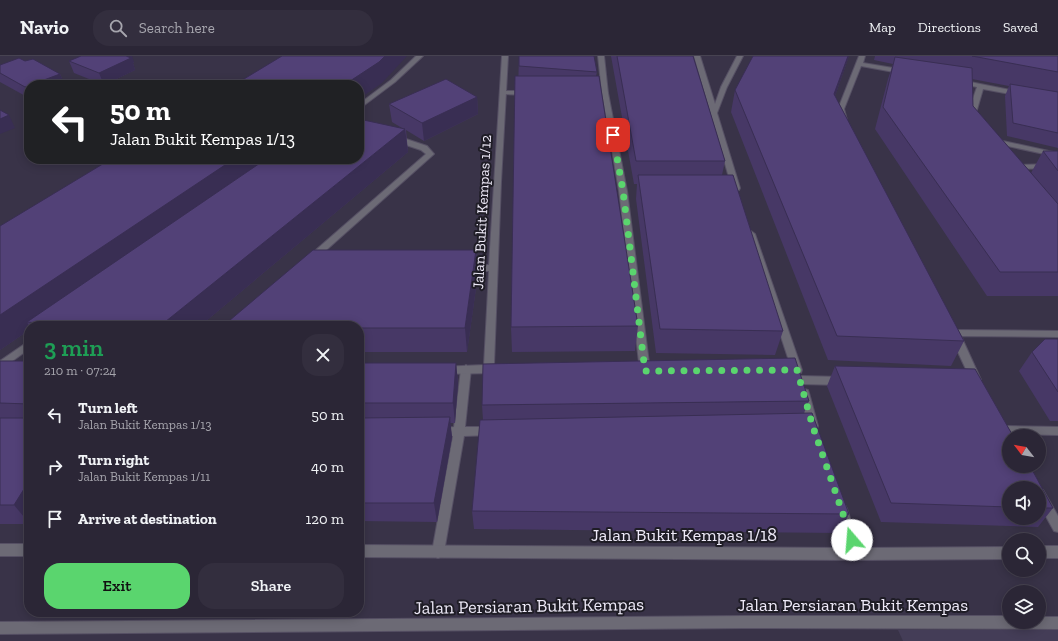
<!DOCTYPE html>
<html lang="en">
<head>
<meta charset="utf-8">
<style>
	:root { --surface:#2b2636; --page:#332e3e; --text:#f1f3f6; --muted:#a6a5ad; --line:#474351; --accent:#5ad56e }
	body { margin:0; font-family:"Zilla Slab",serif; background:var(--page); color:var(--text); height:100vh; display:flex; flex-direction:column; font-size:15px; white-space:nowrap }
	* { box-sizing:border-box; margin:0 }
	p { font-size:13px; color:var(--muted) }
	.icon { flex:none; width:22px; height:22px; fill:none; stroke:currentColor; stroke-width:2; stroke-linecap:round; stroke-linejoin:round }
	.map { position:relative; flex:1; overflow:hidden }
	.sheet { position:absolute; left:24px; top:265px; width:340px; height:296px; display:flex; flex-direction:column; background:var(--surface); border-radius:16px; box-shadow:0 2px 10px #0003,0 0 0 1px var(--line) }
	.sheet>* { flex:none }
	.guide { position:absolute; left:24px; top:24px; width:340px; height:84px; border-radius:16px; box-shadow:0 2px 10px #0003,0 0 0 1px var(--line); background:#202124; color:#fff; overflow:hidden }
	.needle { width:26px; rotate:301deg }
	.buttons { position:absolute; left:1002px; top:373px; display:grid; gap:8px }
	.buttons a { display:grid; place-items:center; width:44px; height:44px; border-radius:50%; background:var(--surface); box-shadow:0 2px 10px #0003,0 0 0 1px var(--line); font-size:20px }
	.pin { position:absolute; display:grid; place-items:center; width:34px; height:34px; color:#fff; margin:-17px; border-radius:8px; box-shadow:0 2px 6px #0006 }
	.me { position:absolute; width:44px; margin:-22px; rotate:342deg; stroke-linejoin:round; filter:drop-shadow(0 0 3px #0008) }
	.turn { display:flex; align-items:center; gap:14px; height:84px; padding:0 20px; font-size:18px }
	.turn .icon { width:52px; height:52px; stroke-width:2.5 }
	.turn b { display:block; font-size:28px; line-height:34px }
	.round { display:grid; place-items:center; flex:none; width:42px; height:42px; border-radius:16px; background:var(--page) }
	.overview { display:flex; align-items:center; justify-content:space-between; height:68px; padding:0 20px }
	h1 { font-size:24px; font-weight:600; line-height:30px; color:#1e9e55 }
	.button { display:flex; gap:8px; margin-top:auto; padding:8px 20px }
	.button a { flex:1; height:46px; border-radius:16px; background:var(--accent); color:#111; font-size:16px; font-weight:600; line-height:46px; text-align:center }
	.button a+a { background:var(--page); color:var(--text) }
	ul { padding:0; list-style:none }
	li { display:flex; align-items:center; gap:12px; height:52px; padding:0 20px }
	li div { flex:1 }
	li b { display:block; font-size:15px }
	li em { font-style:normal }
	header { display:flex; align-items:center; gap:24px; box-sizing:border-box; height:56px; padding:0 20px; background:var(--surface); border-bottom:1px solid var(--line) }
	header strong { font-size:19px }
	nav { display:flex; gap:22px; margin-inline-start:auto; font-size:14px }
	.search { width:280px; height:36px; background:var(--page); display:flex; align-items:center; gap:10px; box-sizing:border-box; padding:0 14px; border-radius:16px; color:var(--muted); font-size:15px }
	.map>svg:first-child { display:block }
</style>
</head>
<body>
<header>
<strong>Navio</strong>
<div class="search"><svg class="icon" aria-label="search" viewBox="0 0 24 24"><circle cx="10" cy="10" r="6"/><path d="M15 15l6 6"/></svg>Search here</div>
<nav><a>Map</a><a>Directions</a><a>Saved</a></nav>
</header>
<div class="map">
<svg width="1058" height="585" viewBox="0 0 1058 585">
	<rect width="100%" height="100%" fill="#393348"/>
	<path fill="#443d57" d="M898,574H1058V585H903Z"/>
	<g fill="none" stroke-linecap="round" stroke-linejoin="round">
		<g stroke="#565064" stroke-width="2">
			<path id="service" d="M502,35H528L531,37L528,39L500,38V36Z
				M466,309L471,313L465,371H493L497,372L499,375L497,378L493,379L464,380L444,496L442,500L438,502L434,500L432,496L453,380L435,379L433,376L435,373L454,371L461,313Z
				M1004,370L1058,371V379L1004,378L1000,377L998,374L1000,371Z"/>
		</g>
		<g stroke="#565064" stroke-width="2">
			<path id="minor" d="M416,0H423L395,26L359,53V48L391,24Z
				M502,0H508L501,126L494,309L499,310L500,313L495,317L443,318L439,317L438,314L439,311L484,309L489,215H465L461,212L465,209H489Z
				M598,0H604L608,37L627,135L650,315L649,318H641L640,315L619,135L602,37Z
				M694,0H700L715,48L721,31L737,0H743L727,31L717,57L740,132L739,134H733L732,132Z
				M859,0H865L863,7L905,14L908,16L905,18L861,10L844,53L847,64L840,66L838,53Z
				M960,24L1021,36L1024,38L1021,40L983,33L976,57L977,63L973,65L969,63L968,57L977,31L958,27V25Z
				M391,80H397L427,90L434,98L315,204H309L308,202L309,200L426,98L421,94L391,84Z
				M989,82L1058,97V101L989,86Z
				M1058,108V112L1012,113L1008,111L1012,109Z
				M751,175L755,178L802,314L801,317H793L792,314L747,178Z
				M954,274L1058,275V281L961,280L981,324L980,327H972L971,324L949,277Z
				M29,285V293L0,314V305Z
				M800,320L842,321L846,322L847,325L846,328L842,329L800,328L796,327L795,324L796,321Z
				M804,333L808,334L809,337L818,370L817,373H809L808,370L799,337L800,334Z
				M1039,432L1043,434L1058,460V476L1054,475L1039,448Z
				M841,448L845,449L847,453L860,492L1009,491V503L856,504L359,501V489L848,492L835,453L837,449Z
				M0,488H29V500H0Z
				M1039,490H1058V502H1039Z"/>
		</g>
		<g stroke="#565064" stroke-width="2">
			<path id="tertiary" d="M743,560H1009V566H1039V561H1058V573L743,572L0,578V566Z"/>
		</g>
		<use href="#service" fill="#6c6a75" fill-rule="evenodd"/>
		<use href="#minor" fill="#6c6a75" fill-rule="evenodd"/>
		<use href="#tertiary" fill="#6c6a75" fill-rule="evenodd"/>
	</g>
	<path fill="#473866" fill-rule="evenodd" d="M519,0L597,16L596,20L638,270L635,295L512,296L511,271Z
		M611,0H693L725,105L722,119L783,275L775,299L656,297L636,143L637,128H634Z
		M753,0H849L835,40L964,285L951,310L828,304L731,56L735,34Z
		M875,0H1058V92L1007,80L1005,40L1009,30L972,23L973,50L1031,117L1043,95H1058V240H987L875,73L888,23L893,8L874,4Z
		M25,5L60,18L65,29H29V42L0,26V9Z
		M69,5L134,6L133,7L135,14L104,29L74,17Z
		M477,41L478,58L424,85L406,74L408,96L200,270H29V274L0,294V170L402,72L392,66L389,48Z
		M476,194L478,218L467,296H359V270Z
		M1058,283V365H1050L1019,315L1032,296Z
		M0,305H29V468H0Z
		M359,307H456L458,327L455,367H450L452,381L437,466L359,465Z
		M835,310L975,313L1013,380H1009V410H1030L1053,452L1038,471L881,466L827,330ZM1009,432H1039V462H1009Z
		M809,345L804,357L849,458L840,477L474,473L472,455L483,364L482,349Z"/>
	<path fill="#392e53" d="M121,0H132L134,6L133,7L135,14L104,29L99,17Z
		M385,0H407L382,27L359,43V29H344Z
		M848,0H849L828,60L834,38Z
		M60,18L65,29H30Z
		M29,29V39L25,31Z
		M477,41L478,58L424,85L422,67Z
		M9,59L15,72L0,78V63Z
		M405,73L408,96L200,270H160Z
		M234,103H274L27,266L29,270V274L0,294V259Z
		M476,194L478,218L467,296L465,272Z
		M456,307L458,327L455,367L453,347Z
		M450,361L452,381L437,466L434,447Z
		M29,425V467L14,449Z"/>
	<path fill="#524177" stroke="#392e53" d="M81,0H126L131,2L99,17L69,5Z
		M282,0H385L379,6L344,29H234Z
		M519,0H594L597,16L519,10Z
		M617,0H693L725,105H636Z
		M753,0H848L834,38L964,285L837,280L735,34Z
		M972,0H1058V16Z
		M895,1L972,12L973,50L1058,148V216H1000L883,51Z
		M19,2L25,5L33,3L60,18L25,31L0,17V9Z
		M515,20H599L638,270L511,271Z
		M446,23L477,41L422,67L389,48Z
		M1010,28L1058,36V77L1013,67Z
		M0,54L9,59L0,63Z
		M359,63L405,73L160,270H74L27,266L266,103H359Z
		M1043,95H1058V115Z
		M111,103H234L0,259V170Z
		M638,119H733L783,275L660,273Z
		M313,194H476L465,272H359V270H223Z
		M1045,283H1058V336L1032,296Z
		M795,302L809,345L482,349L483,308Z
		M0,305H29V348L0,347Z
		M359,307H456L453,347H359Z
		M835,310L975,313L1013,380H1009V410H1030L1053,452H1039V432H1009V451L891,447Z
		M812,357L849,458L472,455L480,364Z
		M450,361L434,447H359V362Z
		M0,362H29V425L14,449H0Z"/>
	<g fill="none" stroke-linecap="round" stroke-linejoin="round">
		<path stroke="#5ad56e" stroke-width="7" stroke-dasharray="0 12.6" d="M613,79L623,135L645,315L797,314L813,371L852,484"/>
	</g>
	<g text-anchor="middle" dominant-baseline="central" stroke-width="4" stroke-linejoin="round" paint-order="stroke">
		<g font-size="15" fill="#eeeaf8" stroke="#1f1d26">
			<text transform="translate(482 156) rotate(-87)">Jalan Bukit Kempas 1/12</text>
		</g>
		<g font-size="18" fill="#eeeaf8" stroke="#1f1d26">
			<text x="684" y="479">Jalan Bukit Kempas 1/18</text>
			<text x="853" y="549">Jalan Persiaran Bukit Kempas</text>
			<text transform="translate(529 550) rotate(-1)">Jalan Persiaran Bukit Kempas</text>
		</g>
	</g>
</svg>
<div class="buttons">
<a><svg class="needle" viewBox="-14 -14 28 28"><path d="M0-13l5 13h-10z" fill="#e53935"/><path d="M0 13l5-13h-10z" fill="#a6a5ad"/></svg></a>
<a><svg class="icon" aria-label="sound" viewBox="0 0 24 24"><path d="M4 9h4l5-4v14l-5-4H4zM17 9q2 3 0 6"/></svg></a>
<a><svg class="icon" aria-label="search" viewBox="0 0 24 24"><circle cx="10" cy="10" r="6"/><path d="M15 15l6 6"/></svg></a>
<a><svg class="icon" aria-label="layers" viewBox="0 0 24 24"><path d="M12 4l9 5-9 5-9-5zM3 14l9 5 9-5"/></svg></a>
</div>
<div class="pin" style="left:613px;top:79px;background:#d93025"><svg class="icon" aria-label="arrive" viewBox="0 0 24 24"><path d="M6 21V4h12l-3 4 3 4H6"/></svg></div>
<svg class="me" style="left:852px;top:484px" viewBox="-20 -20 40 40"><circle r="19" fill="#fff"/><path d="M0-13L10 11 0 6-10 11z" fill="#5ad56e"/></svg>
<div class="guide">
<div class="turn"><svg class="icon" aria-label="left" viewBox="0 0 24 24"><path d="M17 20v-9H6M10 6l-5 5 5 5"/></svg><div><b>50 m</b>Jalan Bukit Kempas 1/13</div></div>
</div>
<section class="sheet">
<div class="overview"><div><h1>3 min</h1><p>210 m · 07:24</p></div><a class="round"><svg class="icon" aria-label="close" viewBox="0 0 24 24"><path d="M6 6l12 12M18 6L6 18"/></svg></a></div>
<ul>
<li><svg class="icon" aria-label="left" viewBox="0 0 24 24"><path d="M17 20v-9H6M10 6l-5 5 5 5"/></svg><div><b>Turn left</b><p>Jalan Bukit Kempas 1/13</p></div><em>50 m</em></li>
<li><svg class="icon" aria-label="right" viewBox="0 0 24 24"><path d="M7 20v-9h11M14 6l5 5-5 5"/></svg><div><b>Turn right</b><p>Jalan Bukit Kempas 1/11</p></div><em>40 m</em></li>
<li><svg class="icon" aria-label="arrive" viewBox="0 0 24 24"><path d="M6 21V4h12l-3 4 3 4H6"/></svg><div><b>Arrive at destination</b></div><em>120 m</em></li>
</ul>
<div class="button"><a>Exit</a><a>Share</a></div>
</section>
</div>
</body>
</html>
